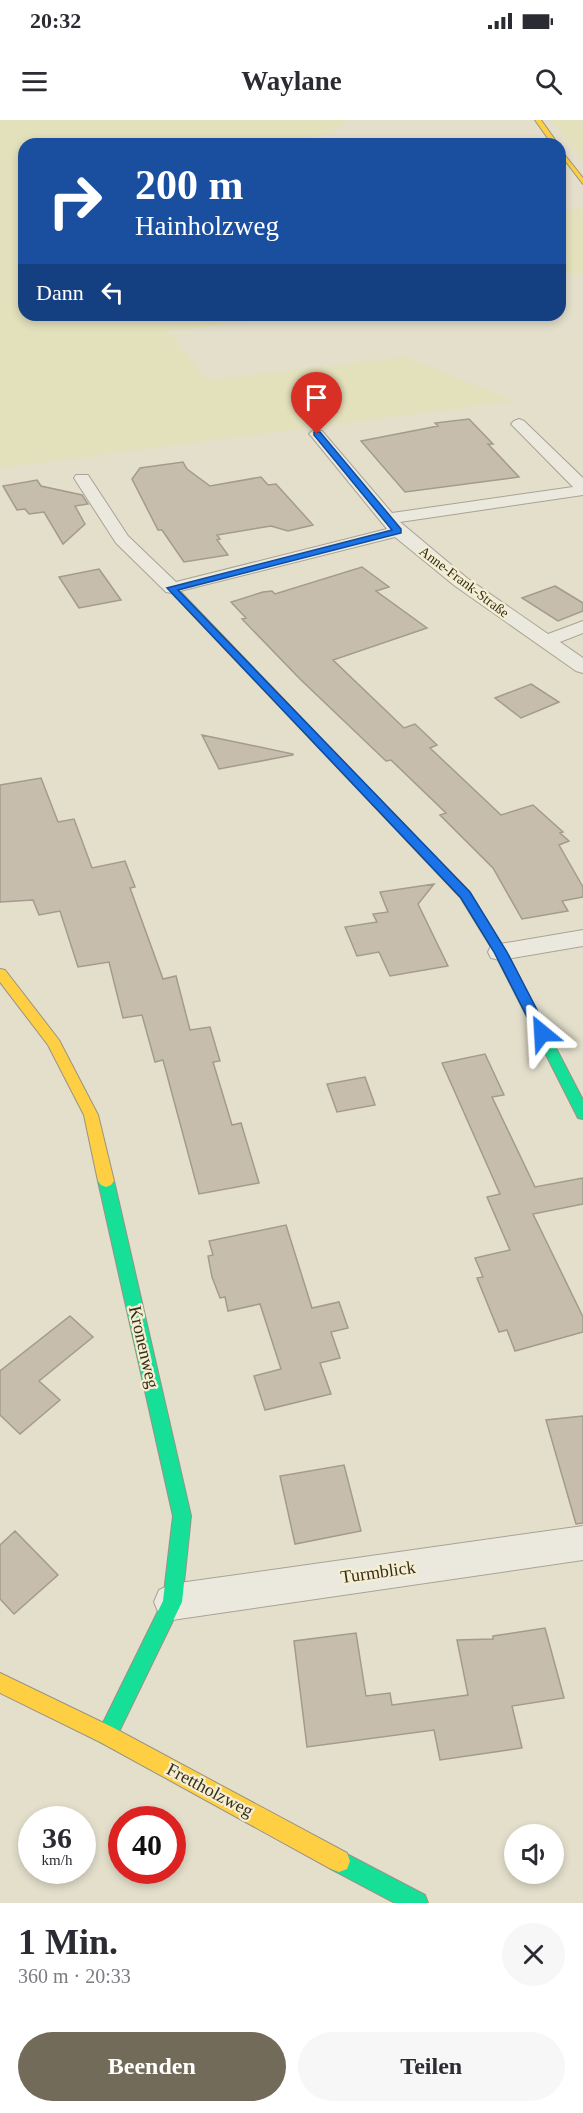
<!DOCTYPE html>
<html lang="de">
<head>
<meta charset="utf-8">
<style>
	:root { --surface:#fff; --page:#f7f7f7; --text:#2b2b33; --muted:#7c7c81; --accent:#736b5a }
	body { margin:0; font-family:Georgia,serif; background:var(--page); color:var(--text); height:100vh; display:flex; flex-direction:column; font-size:22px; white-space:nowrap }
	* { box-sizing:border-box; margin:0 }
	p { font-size:20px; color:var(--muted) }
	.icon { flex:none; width:33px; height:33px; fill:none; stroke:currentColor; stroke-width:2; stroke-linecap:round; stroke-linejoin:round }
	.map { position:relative; height:1783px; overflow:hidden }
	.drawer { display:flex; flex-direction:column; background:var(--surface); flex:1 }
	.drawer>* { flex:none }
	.hud { position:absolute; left:18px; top:18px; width:548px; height:183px; border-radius:18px; box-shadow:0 3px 9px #0003; background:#1a4fa0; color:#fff; overflow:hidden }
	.tools { position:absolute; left:504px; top:1704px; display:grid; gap:12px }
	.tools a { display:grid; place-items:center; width:60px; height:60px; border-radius:50%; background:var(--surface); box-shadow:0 3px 9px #0003; font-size:30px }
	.speed { position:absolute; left:18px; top:1686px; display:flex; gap:12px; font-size:30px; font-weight:700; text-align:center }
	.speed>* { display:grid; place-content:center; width:78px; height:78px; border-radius:50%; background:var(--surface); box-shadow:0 3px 9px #0003; line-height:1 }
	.speed small { font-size:15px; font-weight:400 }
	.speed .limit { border:9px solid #d22; background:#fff; color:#111 }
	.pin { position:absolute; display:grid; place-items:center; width:51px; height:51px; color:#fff; margin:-62px -26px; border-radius:50% 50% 50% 0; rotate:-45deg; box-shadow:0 0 6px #0007 }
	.pin .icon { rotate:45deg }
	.me { position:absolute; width:66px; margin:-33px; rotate:333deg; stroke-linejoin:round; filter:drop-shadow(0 0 4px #0008) }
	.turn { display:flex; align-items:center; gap:21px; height:126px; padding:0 18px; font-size:27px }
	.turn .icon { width:78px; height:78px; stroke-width:2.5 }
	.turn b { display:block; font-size:42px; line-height:51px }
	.then { display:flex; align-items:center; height:57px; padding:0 18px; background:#0003; gap:12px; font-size:22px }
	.round { display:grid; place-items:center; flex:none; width:63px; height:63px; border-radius:32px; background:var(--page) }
	.summary { display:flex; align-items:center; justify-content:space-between; height:102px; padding:0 18px }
	h1 { font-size:36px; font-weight:600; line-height:45px }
	.button { display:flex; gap:12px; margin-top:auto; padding:12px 18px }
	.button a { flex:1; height:69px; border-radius:36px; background:var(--accent); color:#fff; font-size:24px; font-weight:600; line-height:69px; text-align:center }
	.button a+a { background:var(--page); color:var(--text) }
	.status { display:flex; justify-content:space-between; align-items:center; height:42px; padding:0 30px; background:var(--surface); direction:ltr }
	.status svg { height:16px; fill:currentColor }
	header { display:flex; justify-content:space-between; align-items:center; height:78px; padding:0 18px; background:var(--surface); font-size:27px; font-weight:600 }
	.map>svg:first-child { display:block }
</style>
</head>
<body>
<div class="status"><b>20:32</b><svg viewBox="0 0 49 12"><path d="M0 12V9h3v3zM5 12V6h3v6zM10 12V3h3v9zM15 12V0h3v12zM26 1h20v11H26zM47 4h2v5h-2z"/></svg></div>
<header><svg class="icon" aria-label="menu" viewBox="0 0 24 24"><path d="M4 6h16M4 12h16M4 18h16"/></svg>Waylane<svg class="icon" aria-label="search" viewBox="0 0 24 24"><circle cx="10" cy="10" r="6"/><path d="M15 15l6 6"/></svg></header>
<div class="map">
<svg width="583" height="1783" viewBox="0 0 583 1783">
	<rect width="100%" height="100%" fill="#e3dfcb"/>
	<path fill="#e3e0bc" d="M0,0H348L330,14L311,17L318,24H24V195H311L168,211L207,260L406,237L514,281L0,348Z
		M552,0H583V42Z
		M581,88L583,91V153H560V90Z"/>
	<path fill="#c7bdac" stroke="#a39b8b" stroke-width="1.5" d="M469,299L493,324H488L519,357L405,372L361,321L438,306L435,303Z
		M183,342L187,349L210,366L261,357L268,365L276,364L313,405L288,411L271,406L217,415L220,419L217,420L228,435L184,442L162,410H158L132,359L140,348Z
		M37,360L41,366L82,375L88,384L75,386L85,404L63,424L44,392L29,394L25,389L17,390L3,366Z
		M362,447L389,467L376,471L427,508L333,540L404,608L415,604L437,625L430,628L501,695L533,685L563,712L560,713L569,721L559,725L583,767V777L562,781L568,791L522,799L493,748L440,695L446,693L391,640L386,641L300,559L242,499L246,498L231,482L263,472L272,471L275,474Z
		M99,449L121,480L79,488L59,457Z
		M555,466L583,483V491L558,501L522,478Z
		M531,564L559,582L521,598L495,578Z
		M202,615L293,634V635L219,649Z
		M41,658L58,702L74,699L92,748L125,741L135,767L130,768L163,859L176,856L190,910L210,907L220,941L213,942L232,1005L241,1003L259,1063L199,1074L163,940L155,942L142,895L123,898L109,842L78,847L60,791L39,795L33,780L0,782V665Z
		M434,764L418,784L448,846L390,856L379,832L357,836L345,807L377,802L373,794L388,792L380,772Z
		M485,934L504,975L492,977L535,1067L583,1058V1084L533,1094L583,1197V1212L515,1231L507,1210L499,1212L477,1158L483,1157L475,1138L510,1130L487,1077L500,1074L442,943Z
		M365,957L375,985L337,992L327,964Z
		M286,1105L312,1188L339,1182L348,1208L331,1212L340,1238L320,1243L331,1274L265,1290L254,1256L281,1249L260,1184L228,1191L225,1177L220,1178L212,1157L208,1136L213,1135L209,1121Z
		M70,1196L93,1217L39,1261L60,1280L20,1314L0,1295V1251Z
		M583,1296V1403L576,1404L546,1300Z
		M344,1345L361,1411L295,1424L280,1356Z
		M15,1411L58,1455L14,1494L0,1479V1425Z
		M545,1508L564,1578L512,1586L522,1628L440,1640L434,1610L307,1627L294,1521L356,1513L366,1576L390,1573L392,1585L468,1575L457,1520L493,1519V1516Z"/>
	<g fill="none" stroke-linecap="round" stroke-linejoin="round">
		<g stroke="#a8a395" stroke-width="2">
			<path id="street" d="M519,299L524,301L583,358V375L400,402L467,458L548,514L583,501V513L560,522L583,538V553L576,551L455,466L395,417L172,473L166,472L116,423L74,358L76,355H88L128,416L176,462L387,409L312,317L309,314L312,311H322L392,393L573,367L514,307L511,304L514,301Z
				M583,810V826L500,840L491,838L488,832L491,826L500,824Z
				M583,1406V1440L172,1500L159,1494L154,1482L159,1470L172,1464Z"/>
		</g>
		<g stroke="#989384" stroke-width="2">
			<path id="fast" d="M378,681L382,682L469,772L506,832L583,980V999L578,998L576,994L494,832L460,777L374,686L372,684L374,682Z
				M106,1055L111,1057L114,1061L191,1396L182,1482L114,1622L107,1625L100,1622L97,1615L163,1481L173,1396L98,1061L101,1057Z
				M339,1730L425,1775L428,1783H395L331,1749L328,1741L331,1733Z"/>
		</g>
		<g stroke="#989384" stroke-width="2">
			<path id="slow" d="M535,0H541L558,24H552Z
				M560,29L583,58V64L560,34Z
				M169,466H175L382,682L384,684L382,686H374L169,470Z
				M0,849L5,850L59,920L98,995L114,1061L111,1065L106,1067L101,1065L98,1061L84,995L48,925L0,862Z
				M0,1553L114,1608L347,1733L350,1741L347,1749L339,1752L331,1749L100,1622L0,1573Z"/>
		</g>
		<use href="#street" fill="#ebe8dd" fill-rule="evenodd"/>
		<use href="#fast" fill="#16e098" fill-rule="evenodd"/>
		<use href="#slow" fill="#ffcf43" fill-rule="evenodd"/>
	</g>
	<path fill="#1a73e8" stroke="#114b97" stroke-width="1.5" d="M314,312H320L401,409V413L178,470L470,772L507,832L549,913L547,916H537L494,832L461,778L167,468L392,410L314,315Z"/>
	<g text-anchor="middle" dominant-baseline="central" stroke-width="4.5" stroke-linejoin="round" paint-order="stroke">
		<g font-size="14" fill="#372c1d" stroke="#f5efd1">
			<text transform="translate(464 462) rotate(37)">Anne-Frank-Straße</text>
		</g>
		<g font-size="18" fill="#372c1d" stroke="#f5efd1">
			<text transform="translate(144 1227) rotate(77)">Kronenweg</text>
			<text transform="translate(378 1452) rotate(-8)">Turmblick</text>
			<text transform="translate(210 1670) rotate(28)">Frettholzweg</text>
		</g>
	</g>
</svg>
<div class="tools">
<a><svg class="icon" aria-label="sound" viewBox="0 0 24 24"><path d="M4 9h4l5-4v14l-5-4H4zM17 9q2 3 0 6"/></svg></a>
</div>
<div class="speed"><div>36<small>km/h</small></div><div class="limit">40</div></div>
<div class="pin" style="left:317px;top:314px;background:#d93025"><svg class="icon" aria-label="arrive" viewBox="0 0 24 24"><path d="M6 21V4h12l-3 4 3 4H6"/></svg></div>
<svg class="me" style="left:542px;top:913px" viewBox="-20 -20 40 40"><path d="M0-17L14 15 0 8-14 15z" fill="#1a73e8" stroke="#fff" stroke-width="4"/></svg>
<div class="hud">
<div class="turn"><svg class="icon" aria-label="right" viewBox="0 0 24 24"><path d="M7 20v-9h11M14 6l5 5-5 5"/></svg><div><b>200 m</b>Hainholzweg</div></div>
<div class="then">Dann<svg class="icon" aria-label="left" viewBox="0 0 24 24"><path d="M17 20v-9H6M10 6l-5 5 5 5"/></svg></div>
</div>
</div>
<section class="drawer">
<div class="summary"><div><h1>1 Min.</h1><p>360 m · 20:33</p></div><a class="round"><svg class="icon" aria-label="close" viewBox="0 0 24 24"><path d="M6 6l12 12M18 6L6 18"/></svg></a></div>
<div class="button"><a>Beenden</a><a>Teilen</a></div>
</section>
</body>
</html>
